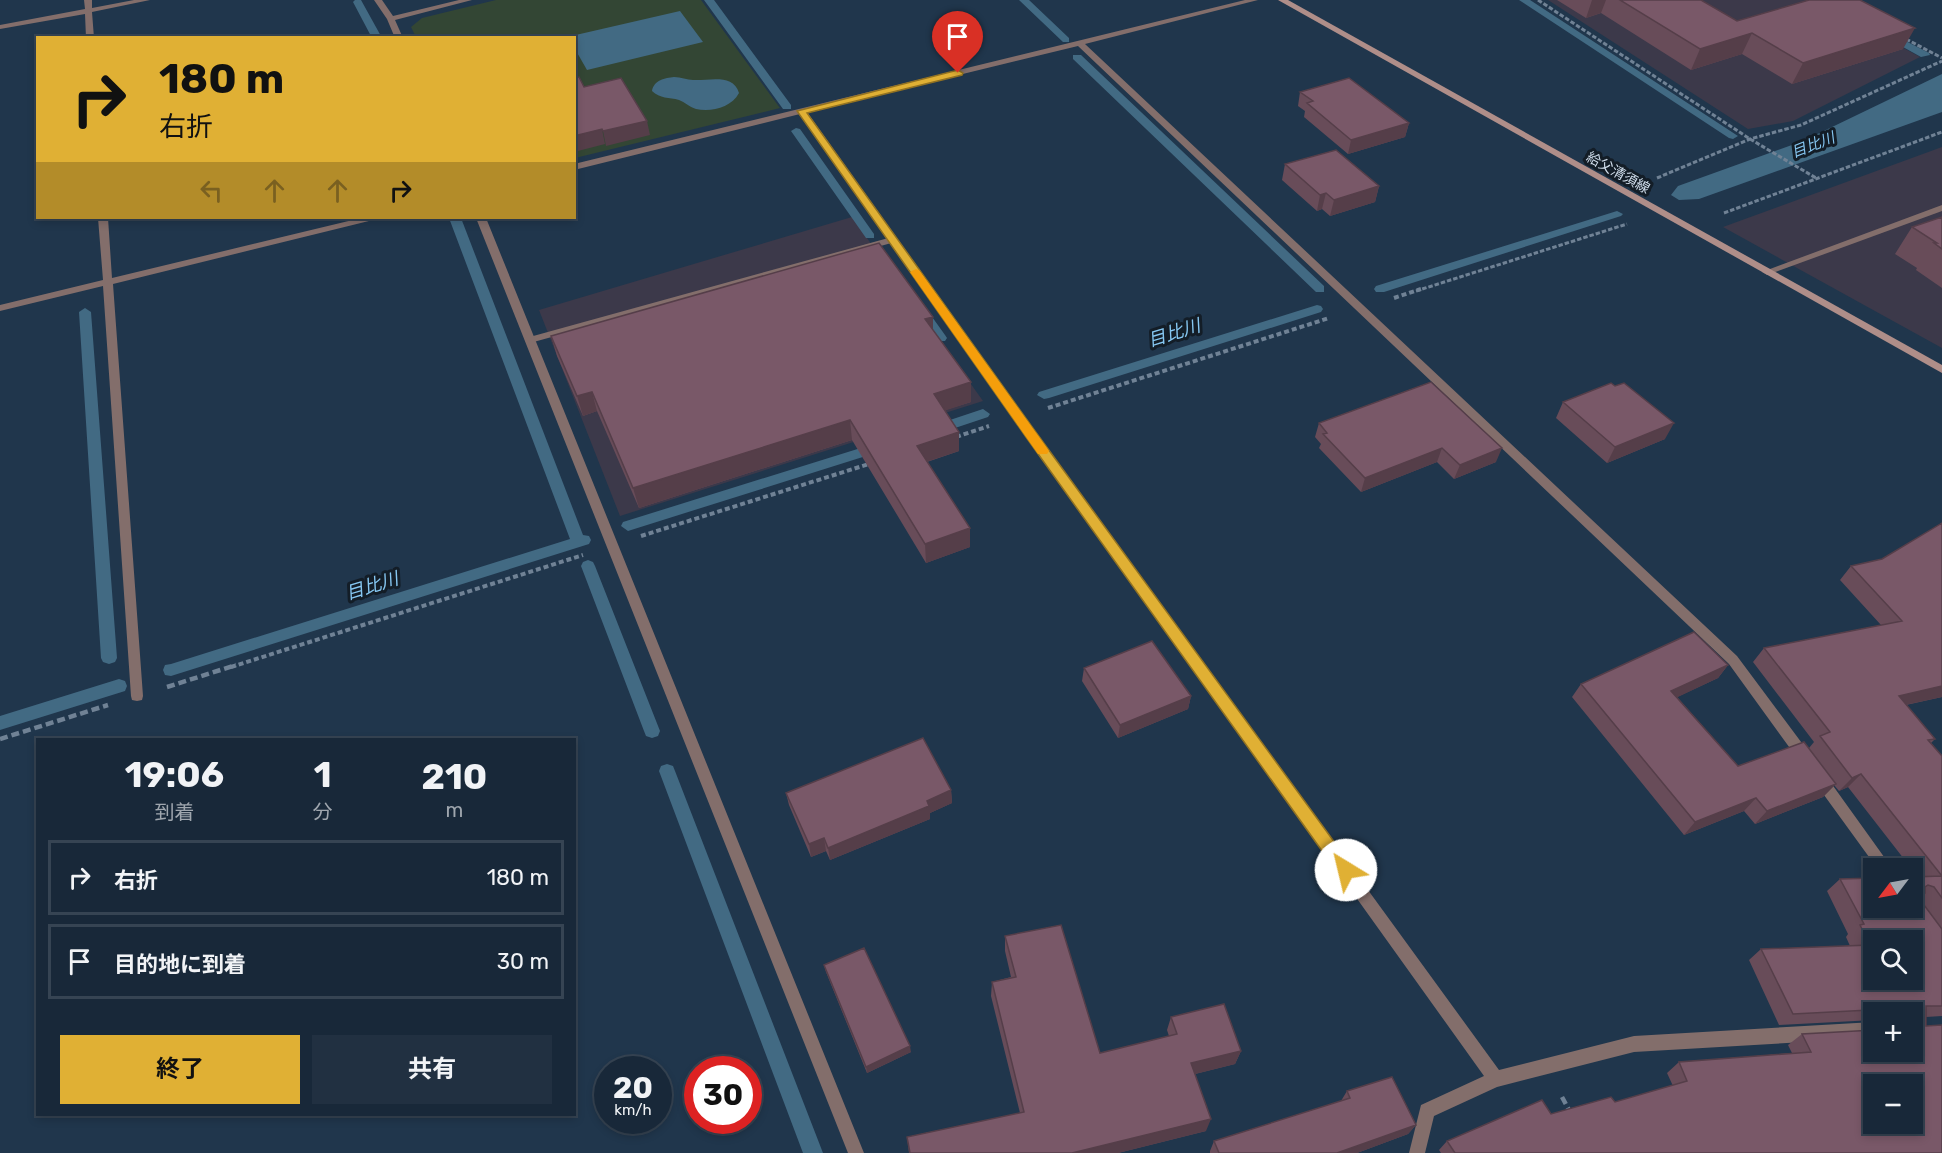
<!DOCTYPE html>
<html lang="ja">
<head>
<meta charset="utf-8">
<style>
	:root { --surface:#182839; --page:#213041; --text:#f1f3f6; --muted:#9fa6ae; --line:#364453; --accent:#e0b034 }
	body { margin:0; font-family:Rubik,"Noto Sans JP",sans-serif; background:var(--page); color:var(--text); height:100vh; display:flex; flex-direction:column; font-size:22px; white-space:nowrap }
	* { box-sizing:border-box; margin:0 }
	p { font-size:20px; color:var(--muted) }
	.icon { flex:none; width:33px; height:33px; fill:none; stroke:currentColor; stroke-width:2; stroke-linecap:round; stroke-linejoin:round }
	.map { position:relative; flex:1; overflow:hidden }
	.details { position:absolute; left:36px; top:738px; width:540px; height:378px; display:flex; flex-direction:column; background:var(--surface); border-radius:0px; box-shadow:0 3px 9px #0003,0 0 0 2px var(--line) }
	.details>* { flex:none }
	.guide { position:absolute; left:36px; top:36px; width:540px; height:183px; border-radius:0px; box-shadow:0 3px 9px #0003,0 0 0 2px var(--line); background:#e0b034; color:#111; overflow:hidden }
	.needle { width:39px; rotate:238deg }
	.buttons { position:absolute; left:1863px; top:858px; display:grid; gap:12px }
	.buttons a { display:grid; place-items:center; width:60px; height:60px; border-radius:0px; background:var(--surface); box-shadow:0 3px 9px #0003,0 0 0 2px var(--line); font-size:30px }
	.speed { position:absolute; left:594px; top:1056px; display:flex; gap:12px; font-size:30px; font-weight:700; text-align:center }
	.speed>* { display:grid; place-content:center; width:78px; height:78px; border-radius:50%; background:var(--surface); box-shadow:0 3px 9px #0003,0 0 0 2px var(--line); line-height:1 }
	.speed small { font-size:15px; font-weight:400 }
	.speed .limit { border:9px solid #d22; background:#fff; color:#111 }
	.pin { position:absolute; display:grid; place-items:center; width:51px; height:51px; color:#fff; margin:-62px -26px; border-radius:50% 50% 50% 0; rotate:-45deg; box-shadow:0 0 6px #0007 }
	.pin .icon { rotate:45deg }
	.me { position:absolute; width:66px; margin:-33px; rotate:324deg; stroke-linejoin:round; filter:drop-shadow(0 0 4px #0008) }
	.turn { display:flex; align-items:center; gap:21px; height:126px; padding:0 24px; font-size:27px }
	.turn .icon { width:78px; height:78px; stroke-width:2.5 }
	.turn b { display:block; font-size:42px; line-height:51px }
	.lanes { display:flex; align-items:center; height:57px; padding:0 24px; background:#0003; justify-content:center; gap:30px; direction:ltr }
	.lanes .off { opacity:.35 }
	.eta { display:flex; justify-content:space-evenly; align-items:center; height:102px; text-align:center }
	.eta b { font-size:36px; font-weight:700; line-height:42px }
	.action { display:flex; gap:12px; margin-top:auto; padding:12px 24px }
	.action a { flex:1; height:69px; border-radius:0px; background:var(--accent); color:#111; font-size:24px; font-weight:700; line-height:69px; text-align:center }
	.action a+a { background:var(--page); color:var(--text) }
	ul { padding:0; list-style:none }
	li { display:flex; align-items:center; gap:18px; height:75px; margin:0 12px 9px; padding:0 12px; border:3px solid var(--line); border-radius:0px }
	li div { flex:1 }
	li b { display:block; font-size:22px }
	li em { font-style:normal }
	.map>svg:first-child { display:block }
</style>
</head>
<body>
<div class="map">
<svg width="1942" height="1153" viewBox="0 0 1942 1153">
	<rect width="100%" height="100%" fill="#20364c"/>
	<path fill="#3c394a" d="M1548,0H1816L1920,57L1793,121L1748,129Z
		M1942,147V348L1723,227Z
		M852,217L983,401L620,516L539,310Z"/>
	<path fill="#334634" d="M496,0H701L780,108L575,158L574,38L416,37L411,27L422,18Z"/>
	<path fill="#426a83" d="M680,11L703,42L587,70L575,49L574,38L567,37Z
		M1942,74V112L1699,199L1679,200L1671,195L1678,186L1803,141Z
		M674,77C681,77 687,80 693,80C709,81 733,73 739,93C731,108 711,112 696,109C689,107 685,102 679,100C669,97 660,99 652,91C654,80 665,78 674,77Z"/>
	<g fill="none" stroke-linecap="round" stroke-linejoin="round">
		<path fill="#426a83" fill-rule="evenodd" d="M355,0H361L382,38H372L353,2Z
			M704,0H714L791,105V109H783Z
			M1019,0H1029L1069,38V42H1063Z
			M1519,0H1530L1738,136L1733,139L1729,138Z
			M1888,32L1929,53L1930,55L1921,57L1885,37L1883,35Z
			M1073,55H1081L1324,286V292H1316L1073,59Z
			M796,128L800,129L874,234V238H866L791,131Z
			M1617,211L1623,214L1621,216L1384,292H1376L1374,289L1376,286Z
			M449,218H461L583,535L589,536L591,540L589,544L171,676L165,675L163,670L165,665L171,664L570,539Z
			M1317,305L1321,306L1323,309L1321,312L1049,398L1044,399L1037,395L1039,392Z
			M921,306L925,307L945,335L947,338L945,341H937L917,313L915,310L917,307Z
			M85,308L91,312L117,658L115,662L109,664L103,662L101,658L79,312Z
			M983,409L990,414L988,417L934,435L927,430L929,427Z
			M880,442L887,447L885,450L628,531L621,526L623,522Z
			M588,560L593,562L595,566L660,731L658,736L652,738L646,736L644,731L581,566L583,562Z
			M119,679L125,681L127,686L125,691L0,730V716Z
			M667,764L673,766L675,771L823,1153H803L659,771L661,766Z"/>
		<path stroke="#708295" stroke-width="3" stroke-dasharray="4.5 2" stroke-linecap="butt" d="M1538,0L1750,139L1816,178
			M1906,39L1942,58
			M1657,178L1750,139L1801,125L1942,61
			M1724,213L1942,132
			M1416,291L1627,224"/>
		<path stroke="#708295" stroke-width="4" stroke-dasharray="5 3" stroke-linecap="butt" d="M1394,298L1421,289
			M1048,408L1329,318
			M956,437L989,426
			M641,536L872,463
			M231,667L583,555"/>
		<path stroke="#708295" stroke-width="4.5" stroke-dasharray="8 4" stroke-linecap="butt" d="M167,687L236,665
			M0,739L108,705
			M1562,1097L1570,1112"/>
		<path fill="#836e6b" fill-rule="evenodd" d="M1942,205V211L1770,274L1767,275L1762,272Z
			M892,237L895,238V242L530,343L525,340L526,338Z"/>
		<path fill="#836e6b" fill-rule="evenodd" d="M84,0H92V8L134,0H150L92,12L94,38H86L85,14L0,29V25L85,9Z
			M374,0H382L393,16L459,0H472L395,20L403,38H395L387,19Z
			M1245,0H1258L1085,44L1737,656L1810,754L1812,758L1810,762L1805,764L1800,762L1729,664L1078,46L807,112L1058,464L1499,1070L1634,1036L1874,1022V1038L1634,1052L1497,1087L1434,1116L1425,1153H1409L1421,1105L1484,1076L1050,470L800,114L574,170V164Z
			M98,218H108L112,278L361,218H375L373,220L113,284L143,696L142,700L137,701L132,700L131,696L103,286L0,311V305L103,280Z
			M476,218H486L864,1153H848Z
			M1821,774L1826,776L1892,868H1877L1816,784L1814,780L1816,776Z"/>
		<path fill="#af8e89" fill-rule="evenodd" d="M1278,0H1288L1942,365V373Z"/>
	</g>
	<path fill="#684c59" d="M1557,0H1701L1737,21L1903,49L1792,84L1742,54L1691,70L1601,13L1586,18Z
		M1300,92L1409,123L1405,137L1348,154L1304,117L1305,111L1298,106Z
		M1285,164L1379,186L1375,202L1330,216L1322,209L1317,211L1282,180Z
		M1942,217V288L1916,270L1917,268L1895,254L1912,227Z
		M933,331L971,402L945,410L959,451L927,462L970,547L926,563L852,440L639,508L597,411L583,416L557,356L551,336Z
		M1431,382L1496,462L1454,479L1437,462L1361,492L1319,448L1321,444L1315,437L1319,423Z
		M1615,386L1665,439L1607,463L1556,418L1563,402Z
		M1942,523V697L1906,705L1935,739L1931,743L1942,756V1016L1926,1017V1026L1942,1153H1441L1439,1150L1447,1141L1551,1114L1615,1102L1673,1086L1667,1073L1679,1062L1792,1053L1788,1045L1802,1034L1874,1052L1912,1012H1874V1020L1779,1025L1749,960L1761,949L1850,946L1846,937L1848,934L1827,891L1840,879L1917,877L1912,870V868H1911L1848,787L1839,791L1834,785L1823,797L1755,824L1744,811L1684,835L1572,697L1581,684L1728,665L1718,678L1677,697L1738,766L1809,748L1814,742L1753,662L1764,648L1881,625L1840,580L1851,566L1882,559Z
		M1084,668L1191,696L1188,709L1118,738L1082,681Z
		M951,790L952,803L930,813V819L830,860L826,851L811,857L789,805L786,793Z
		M1005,936L1100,1053L1169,1036L1167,1030L1171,1017L1241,1051L1235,1064L1195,1074L1206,1131L1118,1153H909L907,1137L1020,1113L991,996L992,982L1011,977L1005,951Z
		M824,965L911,1052L867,1073L826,972Z
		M1347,1091L1416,1125L1408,1134L1357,1153H1210V1151L1214,1141L1341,1101Z"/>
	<path fill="#553e49" d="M1592,0H1606L1601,13L1586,18Z
		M1915,28L1903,49L1792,84L1803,63Z
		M1752,33L1742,54L1691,70L1700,49Z
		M647,121L650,135L606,146L603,131Z
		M1409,123L1405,137L1348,154L1351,140Z
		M602,129L605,144L574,152V136Z
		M1379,186L1375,202L1330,216L1334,200Z
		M1326,193L1322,209L1317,211L1320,195Z
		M933,317V336L925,319Z
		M971,382V402L935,414L934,394Z
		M592,392L597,411L583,416L577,396Z
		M850,420L852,440L639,508L633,488Z
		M1674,423L1665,439L1607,463L1615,447Z
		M959,432V451L917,465V446Z
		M1442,448L1437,462L1361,492L1365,478Z
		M1502,448L1496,462L1454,479L1460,465Z
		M970,528V547L926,563L925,544Z
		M1728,665L1718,678L1661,705L1671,691Z
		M1942,686V697L1886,709L1899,696Z
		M1191,696L1188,709L1118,738L1120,725Z
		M1861,774L1848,787L1839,791L1852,778Z
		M1836,784L1823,797L1755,824L1767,811Z
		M951,790L952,803L930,813V819L830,860L828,848L927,801Z
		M1756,798L1744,811L1684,835L1695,822Z
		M824,838L826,851L811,857L809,844Z
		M910,1046L911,1052L867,1073L866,1067Z
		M1241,1051L1235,1064L1187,1076L1191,1063Z
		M1211,1119L1206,1131L1118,1153H1072Z
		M1416,1125L1408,1134L1357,1153H1337Z"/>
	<path fill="#795868" stroke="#553e49" stroke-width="1.5" fill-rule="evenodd" d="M1620,0H1701L1737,21L1809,0H1860L1915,28L1803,63L1752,33L1700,49Z
		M574,77L575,78L579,77L584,87L621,78L647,121L603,131L602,129L574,136Z
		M1349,78L1409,123L1351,140L1307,103L1313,101L1300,92Z
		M1336,150L1379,186L1334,200L1326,193L1320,195L1285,164Z
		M1942,217V249L1934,243H1937L1912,227Z
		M879,243L933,317L925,319L971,382L934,394L959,432L917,446L970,528L925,544L850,420L633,488L592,392L577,396L551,336Z
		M1431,382L1502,448L1460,465L1442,448L1365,478L1323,434L1327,433L1319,423Z
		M1611,383L1615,386L1624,383L1674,423L1615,447L1563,402Z
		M1942,523V686L1899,696L1935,739L1928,740L1942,756V898L1934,887L1928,885L1925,887V893L1918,894V897L1942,929V1006H1926V1026L1942,1025V1153H1455L1447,1141L1542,1100L1551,1114L1611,1097L1615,1102L1687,1081L1679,1062L1811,1052L1802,1034L1874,1030V1052H1912V1012H1892V1011L1889,1009L1793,1014L1761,949L1870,945L1860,925L1864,924L1840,879L1874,878V908H1912V877L1942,876L1861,774L1852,778L1820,736L1830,732L1764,648L1902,621L1851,566L1882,559ZM1874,940H1912V980H1874ZM1874,1084H1912V1124H1874Z
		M1694,632L1728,665L1671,691L1738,766L1804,742L1836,784L1767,811L1756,798L1695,822L1581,684Z
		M1152,641L1191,696L1120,725L1084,668Z
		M923,738L951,790L927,801L929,806L828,848L824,838L809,844L786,793Z
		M1061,925L1100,1053L1177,1034L1171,1017L1224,1004L1241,1051L1191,1063L1211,1119L1072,1153H910L907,1137L1024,1112L992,982L1016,977L1005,936Z
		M864,948L910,1046L866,1067L824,965Z
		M1392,1077L1416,1125L1337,1153H1219L1214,1141L1350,1098L1347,1091Z"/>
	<path fill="#e0b034" stroke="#927222" stroke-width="1.5" d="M958,70L963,73L962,75L807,113L1035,431L1351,865L1354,870L1351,876L1346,878L1340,876L1026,437L797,111Z"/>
	<path fill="#f59e0b" d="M916,269L919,270L1047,448L1049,451L1047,454H1038L910,272Z"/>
	<g text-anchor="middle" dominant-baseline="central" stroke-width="6" stroke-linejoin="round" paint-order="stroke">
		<g font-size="14" fill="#d1deec" stroke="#131d27">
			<text transform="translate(1618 173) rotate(29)">給父清須線</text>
		</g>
		<g font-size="15" font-style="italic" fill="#86c7f2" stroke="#131d27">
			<text transform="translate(1813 145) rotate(-21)">目比川</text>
		</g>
		<g font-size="18" font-style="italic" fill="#86c7f2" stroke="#131d27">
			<text transform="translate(1174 333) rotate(-17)">目比川</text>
			<text transform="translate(372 586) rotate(-17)">目比川</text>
		</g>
	</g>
</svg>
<div class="buttons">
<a><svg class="needle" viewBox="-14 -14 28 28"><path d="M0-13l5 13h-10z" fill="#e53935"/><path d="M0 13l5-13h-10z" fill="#9fa6ae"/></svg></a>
<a><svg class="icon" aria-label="search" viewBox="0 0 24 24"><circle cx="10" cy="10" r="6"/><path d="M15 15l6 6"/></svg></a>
<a>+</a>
<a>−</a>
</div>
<div class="speed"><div>20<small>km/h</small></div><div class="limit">30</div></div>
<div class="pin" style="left:958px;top:73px;background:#d93025"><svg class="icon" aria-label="arrive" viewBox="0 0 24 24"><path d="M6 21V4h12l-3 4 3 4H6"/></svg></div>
<svg class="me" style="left:1346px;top:870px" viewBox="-20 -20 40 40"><circle r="19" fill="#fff"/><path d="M0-13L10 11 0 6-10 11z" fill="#e0b034"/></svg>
<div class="guide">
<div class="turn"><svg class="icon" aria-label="right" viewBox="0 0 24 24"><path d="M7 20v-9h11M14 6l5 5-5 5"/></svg><div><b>180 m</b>右折</div></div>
<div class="lanes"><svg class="icon off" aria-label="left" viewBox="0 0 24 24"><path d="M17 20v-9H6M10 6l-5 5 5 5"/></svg><svg class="icon off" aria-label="ahead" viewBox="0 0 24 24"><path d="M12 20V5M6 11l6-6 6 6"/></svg><svg class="icon off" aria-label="ahead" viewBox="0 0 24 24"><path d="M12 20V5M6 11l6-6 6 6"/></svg><svg class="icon" aria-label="right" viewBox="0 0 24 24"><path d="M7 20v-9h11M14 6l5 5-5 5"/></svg></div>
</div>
<section class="details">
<div class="eta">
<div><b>19:06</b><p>到着</p></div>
<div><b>1</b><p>分</p></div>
<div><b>210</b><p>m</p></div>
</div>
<ul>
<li><svg class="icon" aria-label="right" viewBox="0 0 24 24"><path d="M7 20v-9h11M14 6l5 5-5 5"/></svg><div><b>右折</b></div><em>180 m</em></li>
<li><svg class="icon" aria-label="arrive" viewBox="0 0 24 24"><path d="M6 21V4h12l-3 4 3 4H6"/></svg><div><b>目的地に到着</b></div><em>30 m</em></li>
</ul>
<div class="action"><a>終了</a><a>共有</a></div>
</section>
</div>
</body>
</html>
